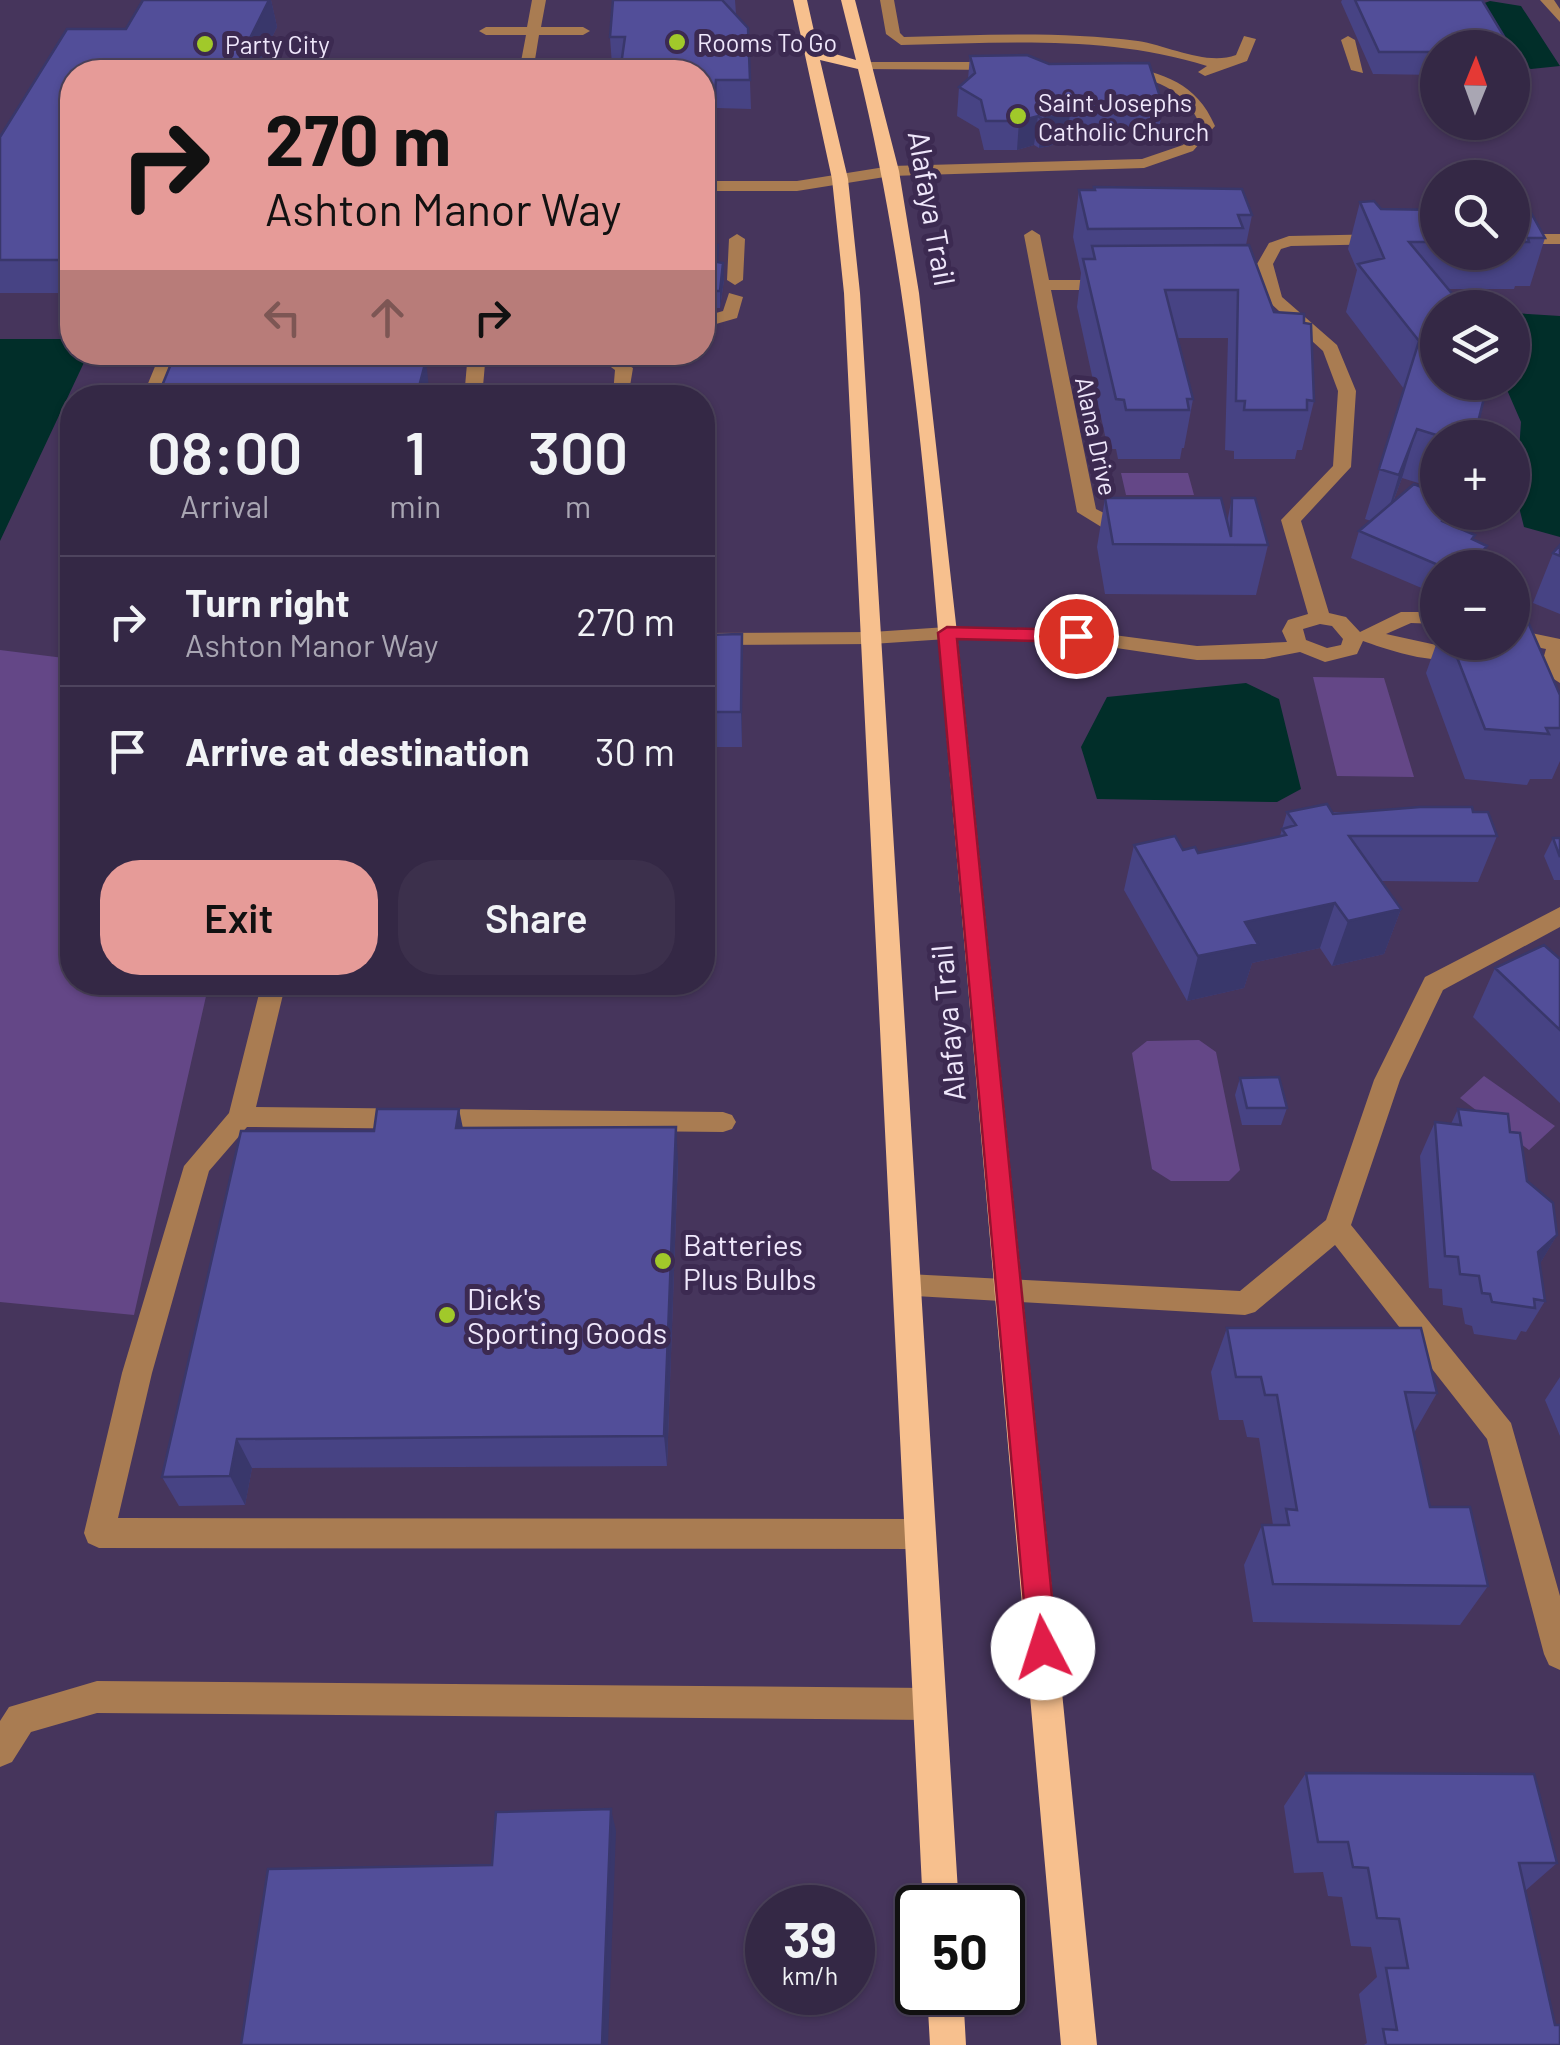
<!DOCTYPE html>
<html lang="en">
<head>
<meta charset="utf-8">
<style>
	:root { --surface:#342845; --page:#3c304c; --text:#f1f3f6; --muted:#a9a6b3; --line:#4e445e; --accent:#e69b98 }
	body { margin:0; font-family:Barlow,sans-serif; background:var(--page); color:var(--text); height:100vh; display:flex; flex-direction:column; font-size:38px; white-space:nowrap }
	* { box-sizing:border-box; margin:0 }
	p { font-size:32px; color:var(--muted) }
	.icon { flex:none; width:55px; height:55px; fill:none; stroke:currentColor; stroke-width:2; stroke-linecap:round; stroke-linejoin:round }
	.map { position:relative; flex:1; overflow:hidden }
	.details { position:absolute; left:60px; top:385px; width:655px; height:610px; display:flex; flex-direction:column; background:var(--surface); border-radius:40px; box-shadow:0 2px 8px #0004,0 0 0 2px var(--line) }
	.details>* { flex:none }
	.hud { position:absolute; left:60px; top:60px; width:655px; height:305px; border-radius:40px; box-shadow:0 2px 8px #0004,0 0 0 2px var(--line); background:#e69b98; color:#111; overflow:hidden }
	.needle { width:65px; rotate:1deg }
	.tools { position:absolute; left:1420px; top:30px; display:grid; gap:20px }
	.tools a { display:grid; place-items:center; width:110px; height:110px; border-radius:50%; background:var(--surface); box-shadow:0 2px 8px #0004,0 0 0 2px var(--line); font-size:50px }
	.speed { position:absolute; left:745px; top:1885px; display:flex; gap:20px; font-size:50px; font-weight:700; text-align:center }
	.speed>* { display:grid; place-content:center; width:130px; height:130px; border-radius:50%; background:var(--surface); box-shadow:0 2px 8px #0004,0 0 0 2px var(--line); line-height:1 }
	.speed small { font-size:25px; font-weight:400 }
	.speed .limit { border:5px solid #111; border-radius:15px; background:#fff; color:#111 }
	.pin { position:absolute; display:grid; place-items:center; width:85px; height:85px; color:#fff; margin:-42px; border:5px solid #fff; border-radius:50%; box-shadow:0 2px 10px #0007 }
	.me { position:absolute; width:110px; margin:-55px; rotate:355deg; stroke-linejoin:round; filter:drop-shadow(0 0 8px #0008) }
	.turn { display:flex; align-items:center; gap:35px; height:210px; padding:0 40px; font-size:45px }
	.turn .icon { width:130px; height:130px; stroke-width:2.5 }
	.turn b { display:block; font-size:70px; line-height:85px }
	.lanes { display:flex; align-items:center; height:95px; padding:0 40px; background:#0003; justify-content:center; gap:50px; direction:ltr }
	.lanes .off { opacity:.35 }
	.eta { display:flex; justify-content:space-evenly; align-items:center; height:170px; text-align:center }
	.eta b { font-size:60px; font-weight:600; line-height:70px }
	.action { display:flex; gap:20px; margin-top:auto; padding:20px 40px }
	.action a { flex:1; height:115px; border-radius:40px; background:var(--accent); color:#111; font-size:40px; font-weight:600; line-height:115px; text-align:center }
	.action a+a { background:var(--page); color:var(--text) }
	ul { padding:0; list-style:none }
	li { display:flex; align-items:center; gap:30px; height:130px; padding:0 40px; border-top:2px solid var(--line) }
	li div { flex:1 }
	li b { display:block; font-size:38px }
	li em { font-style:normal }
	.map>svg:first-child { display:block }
</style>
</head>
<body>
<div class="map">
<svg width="1560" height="2045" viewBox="0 0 1560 2045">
	<rect width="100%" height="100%" fill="#46355c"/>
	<path fill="#644787" d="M1121,473H1188L1194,495H1126Z
		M0,650L72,659V982L209,983L134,1315L0,1302Z
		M1313,677L1384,678L1414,777L1337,776Z
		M1199,1040L1216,1052L1240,1170L1229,1181H1171L1152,1169L1132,1053L1147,1041Z
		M1484,1076L1555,1126L1529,1150L1460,1098Z"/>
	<path fill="#012e29" d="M1490,1L1521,6L1560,66L1531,69L1518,65L1512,48L1507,47L1479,5Z
		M1513,313L1560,316V537L1524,527L1516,495L1521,422L1504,383L1512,382Z
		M0,339H67L72,343V352L88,354L0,541Z
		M1246,683L1279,699L1301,789L1277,802L1097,799L1081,747L1107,697Z"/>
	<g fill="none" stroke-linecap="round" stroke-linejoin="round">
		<path fill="#a97c52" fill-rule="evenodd" d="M532,0H546L541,27H583L590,31L583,35H539L533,72H519L526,35H486L479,31L486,27H527Z
			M880,0H894L900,33L904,37C982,35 1061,31 1138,41C1169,46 1207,66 1236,55L1244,36L1256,39L1247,61L1205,76L1198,72L1207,66C1108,35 1004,43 901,45L886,34Z
			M1540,0H1554L1560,9V22Z
			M1348,36L1355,40L1363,73L1351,70L1341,40Z
			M866,62H1001L1008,66L1001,70L861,69L859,66Z
			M1120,64C1164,74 1196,82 1215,126L1193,151L1144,168L891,176L797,191H702V181H797L891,166L1142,159L1183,145L1200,125C1184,86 1153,80 1115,71V65Z
			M1032,230L1040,235L1049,280H1114L1122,285L1114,290H1051L1096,509L1114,518L1138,520V528H1103L1077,512L1024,235Z
			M1438,233V243L1291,246L1281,249L1273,264L1282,297L1337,345L1356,391L1351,467L1301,521L1329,613L1346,617L1360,632L1401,612H1438V624L1411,623L1386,634L1441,646L1493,642C1460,675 1400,654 1363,641L1357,654L1325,662L1300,652L1264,659L1197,660L1076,642L947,639L872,644L702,645V633L872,632L947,627L1076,630L1197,646L1287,642L1282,631L1288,620L1308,614L1281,520L1333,466L1338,391L1323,351L1266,299L1257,264L1269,243L1289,236ZM1320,624L1332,626L1343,639L1341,645L1327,648L1306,640L1303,629Z
			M737,234L745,239L743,280L735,285L727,280L729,239Z
			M1512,234H1560V244H1512Z
			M729,293L743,297L737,318L702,328V317L723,311Z
			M161,352H178L160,398H142Z
			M468,352H486L482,398H464Z
			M609,354L633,368L628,398L613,394L615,370L600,359Z
			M1512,629L1560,639V683L1549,676L1544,656L1546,649L1512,642Z
			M1560,907V927L1443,990L1400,1080L1351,1225L1511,1423L1560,1596V1670L1549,1665L1544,1654L1487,1439L1335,1245L1255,1312L1245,1315L898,1295L894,1286L898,1277L908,1274L1240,1291L1326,1220L1374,1080L1425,977Z
			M262,982H286L256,1107L723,1112L732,1115L736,1122L732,1129L723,1132L247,1127L209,1171L152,1373L118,1518L921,1519L932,1524L936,1534L932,1544L921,1549L99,1548L88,1543L84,1533L122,1373L184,1166L229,1113Z
			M97,1681L930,1688L942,1692L946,1704L942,1716L930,1720L97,1713L31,1732L12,1762L0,1767V1721L9,1707Z"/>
		<path fill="#f7c08e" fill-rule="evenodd" d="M793,0H807L818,49L856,60L841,0H855L899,171L919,293L957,633L1097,2045H1061C1026,1654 992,1262 958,871C934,605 922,328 858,69L820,60L848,179L860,293L959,1908H923L844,293L832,179Z
			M927,1992H963L966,2045H930Z"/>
	</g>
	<path fill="#474384" d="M143,0H271L277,27L255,72H72V293H0V137L67,29H126Z
		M613,0H735L736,14L748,28L751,109L717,108L712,167L702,166V72L612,65L610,37Z
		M1342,0H1482L1438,48V75L1373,74L1341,2Z
		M970,56L1163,106L1158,135L1067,136L1050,146L1039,148L1034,145L1017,150H984L979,129L957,116L959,87L968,79Z
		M1094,187L1252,215L1246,245L1314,401L1302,450H1297L1295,459H1234V451L1225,450L1228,338H1178L1193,399L1184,448H1182L1180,459H1118L1116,449H1108L1077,307L1081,273L1073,237L1079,190H1094Z
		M1360,202L1381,209L1438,210V252H1512V211L1545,238L1530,286H1515L1514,289H1448L1474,438H1438V489L1402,478L1393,502L1442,521L1473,540L1480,568H1438V595L1351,558L1359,531L1371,521L1365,519L1404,389L1346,312L1357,270L1348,249Z
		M702,235L705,245L718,262L724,280L720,308H702Z
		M1105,498L1227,522L1232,498L1268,545L1256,595L1105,594L1097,547Z
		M1560,545V614L1533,603L1553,553Z
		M702,635L742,670V747H702Z
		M1438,639V642H1512L1560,695V761L1552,779H1530L1527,785L1465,779L1426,673Z
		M1287,812H1473L1497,836L1478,882L1382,881L1401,909L1384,954L1332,966L1320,948L1252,963L1244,988L1187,1001L1124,890L1134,845L1198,853L1280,836Z
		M1553,838H1560V880H1554L1544,856Z
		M1560,959V1103L1473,1017L1495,968Z
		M1240,1078L1287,1108L1281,1125H1242L1235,1095Z
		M1458,1109L1510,1132L1527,1181L1557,1235L1539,1265L1545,1301L1526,1332L1521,1331L1516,1340L1474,1334L1472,1326L1465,1324L1462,1308L1443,1305L1442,1289L1429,1288L1420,1156L1435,1122L1451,1124Z
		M463,1128L678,1160L667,1466L252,1468L245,1505L179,1506L162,1477L374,1131Z
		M1227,1328L1437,1393L1414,1433L1430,1507L1488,1586L1460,1625L1253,1622L1244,1565L1262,1525H1273L1259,1438L1247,1437L1243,1420H1219L1211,1372Z
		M1560,1377V1436L1545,1400Z
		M1306,1773L1557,1863L1525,1891L1560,2045H1364L1367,2043L1359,1994L1377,1977L1371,1947L1351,1946L1342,1897L1328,1896L1323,1872L1294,1873L1284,1806Z"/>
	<path fill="#39376b" d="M269,0H271L277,27L255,72H239L240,58Z
		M716,80L717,108L712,167L711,138Z
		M1071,107L1067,136L1050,146L1039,148L1042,119Z
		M1038,116L1034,145L1017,150L1019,121Z
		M723,263L724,280L720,308V291Z
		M426,360L430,398H416Z
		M1417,429L1402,478L1384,525L1399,475Z
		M1487,546L1480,568H1467Z
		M742,634V747L741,712Z
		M1335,903L1320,948L1252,963L1244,988L1187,1001L1198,956L1245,922Z
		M1401,909L1384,954L1332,966L1348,921Z
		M459,1109L466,1143L456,1128Z
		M676,1127L678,1160L667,1466L664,1436Z
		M1557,1235L1538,1267V1252Z
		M237,1439L252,1468L245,1505L230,1476Z
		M611,1809L616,1831L608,2045H602Z"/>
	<path fill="#524e99" stroke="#39376b" stroke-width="2.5" d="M143,0H269L240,58H246L239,72H72V260H0V137L67,29H126Z
		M613,0H722L748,28L750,80H716L711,138H702V72H620L625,37H610Z
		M1355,0H1482L1511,48H1438V52H1379Z
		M1027,55L1049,64L1149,63L1163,106L1071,107L1054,116L1042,119L1038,116L1019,121H986L981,100L959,87L975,73L970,56Z
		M1094,187L1242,189L1252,215H1238L1243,228L1088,229L1079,190H1095Z
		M1374,201L1381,209L1438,210V242H1409L1464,308H1438V382H1488L1474,438H1446L1417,429L1399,475L1379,469L1419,341L1358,264L1384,258L1360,202Z
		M1512,211H1530L1545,238H1528L1529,242H1512Z
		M702,235H705V245H718L717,262L723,263L720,291H702Z
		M1249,245L1274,312L1304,314V323L1311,324L1314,401L1307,400V410H1244L1245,401H1236L1238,290H1165L1193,399H1187L1189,410H1126L1124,400L1116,399L1083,259H1095L1092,246Z
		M173,359L426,360L416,398H157Z
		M1414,484L1438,494V512H1444L1442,521L1475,535L1472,539L1487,546L1467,568H1445L1359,531Z
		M1105,498H1221L1231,537L1232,498H1255L1268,545L1113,544Z
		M1560,545V556L1553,553Z
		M1512,621L1528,622L1560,695V728H1546L1549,734L1485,729L1451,642H1512Z
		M742,634L741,712H702V635Z
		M1327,804L1333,814L1420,807H1472L1473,812H1488L1497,836H1349L1401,909L1348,921L1335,903L1245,922L1258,944L1198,956L1134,845L1175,836L1183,850L1195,847L1198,853L1244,844L1286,835L1282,829L1296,825L1287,812Z
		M1553,838H1560V857Z
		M1544,945L1560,959V1030L1495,968Z
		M1279,1077L1287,1108H1247L1240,1078Z
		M377,1109H459L456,1128L676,1127L664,1436L237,1439L230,1476L162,1477L241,1131H374Z
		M1458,1109L1508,1114L1510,1132L1520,1133L1527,1181L1553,1203L1557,1235L1538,1252L1545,1301L1534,1299L1535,1308L1492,1302L1490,1294L1482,1293L1479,1276L1460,1274L1458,1257L1445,1256L1435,1122L1461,1125Z
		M1227,1328H1421L1437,1393L1405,1392L1430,1507H1470L1488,1586L1273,1584L1262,1525H1289L1286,1509L1297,1510L1277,1395H1265L1261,1377H1236Z
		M1306,1773L1534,1774L1557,1863H1519L1555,2025H1560V2045H1386L1383,2029L1397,2030L1386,1968H1408L1399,1919L1377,1918L1368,1868L1353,1867L1348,1842H1318Z
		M611,1809L602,2045H241L268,1869L492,1865L496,1812Z"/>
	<path fill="#e11d48" stroke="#92132f" stroke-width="2.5" d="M947,627L1076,630L1085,636L1076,642L957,639L1057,1648L1053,1658L1043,1662L1032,1658L1028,1648L938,633Z"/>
	<g fill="#a1c92a" stroke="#3c2a51" stroke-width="4">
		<circle cx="677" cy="42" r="10"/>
		<circle cx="205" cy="44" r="10"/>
		<circle cx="1018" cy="116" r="10"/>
		<circle cx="663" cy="1261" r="10"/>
		<circle cx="447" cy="1315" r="10"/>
	</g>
	<g text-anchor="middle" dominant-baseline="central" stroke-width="10" stroke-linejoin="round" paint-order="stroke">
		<g font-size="25" fill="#efe7fb" stroke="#3c2a51" text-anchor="start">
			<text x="697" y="42">Rooms To Go</text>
			<text x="225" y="44">Party City</text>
			<text x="1038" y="102">Saint Josephs<tspan x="1038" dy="29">Catholic Church</tspan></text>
		</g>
		<g font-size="25" fill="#efe7fb" stroke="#3c2a51">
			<text transform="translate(1097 436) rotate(78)">Alana Drive</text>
		</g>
		<g font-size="30" fill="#efe7fb" stroke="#3c2a51">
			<text transform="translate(933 208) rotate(80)">Alafaya Trail</text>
			<text transform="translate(947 1023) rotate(-95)">Alafaya Trail</text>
		</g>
		<g font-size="30" fill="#efe7fb" stroke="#3c2a51" text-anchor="start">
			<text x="683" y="1244">Batteries<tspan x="683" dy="34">Plus Bulbs</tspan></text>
			<text x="467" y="1298">Dick's<tspan x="467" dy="34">Sporting Goods</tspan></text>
		</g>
	</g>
</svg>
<div class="tools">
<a><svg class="needle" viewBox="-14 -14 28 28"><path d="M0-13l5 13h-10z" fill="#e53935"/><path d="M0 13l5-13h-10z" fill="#a9a6b3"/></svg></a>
<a><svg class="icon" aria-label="search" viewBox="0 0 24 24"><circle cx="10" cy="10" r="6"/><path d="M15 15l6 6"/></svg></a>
<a><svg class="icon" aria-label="layers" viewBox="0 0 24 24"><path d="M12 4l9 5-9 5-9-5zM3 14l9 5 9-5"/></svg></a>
<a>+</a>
<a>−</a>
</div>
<div class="speed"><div>39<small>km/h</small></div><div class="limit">50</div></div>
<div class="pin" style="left:1076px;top:636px;background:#d93025"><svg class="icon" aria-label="arrive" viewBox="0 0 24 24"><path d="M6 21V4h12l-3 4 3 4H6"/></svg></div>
<svg class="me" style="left:1043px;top:1648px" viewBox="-20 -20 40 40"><circle r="19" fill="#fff"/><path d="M0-13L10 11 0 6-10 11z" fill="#e11d48"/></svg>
<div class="hud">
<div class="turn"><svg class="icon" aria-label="right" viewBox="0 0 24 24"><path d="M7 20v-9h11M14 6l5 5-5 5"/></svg><div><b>270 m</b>Ashton Manor Way</div></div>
<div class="lanes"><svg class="icon off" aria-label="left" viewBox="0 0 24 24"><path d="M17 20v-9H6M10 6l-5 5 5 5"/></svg><svg class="icon off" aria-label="ahead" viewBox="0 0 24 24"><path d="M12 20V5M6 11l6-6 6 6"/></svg><svg class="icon" aria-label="right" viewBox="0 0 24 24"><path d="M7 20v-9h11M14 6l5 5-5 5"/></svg></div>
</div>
<section class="details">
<div class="eta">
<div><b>08:00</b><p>Arrival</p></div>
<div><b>1</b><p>min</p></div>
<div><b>300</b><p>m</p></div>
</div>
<ul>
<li><svg class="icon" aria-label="right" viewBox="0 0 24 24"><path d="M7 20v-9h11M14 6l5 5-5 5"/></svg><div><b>Turn right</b><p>Ashton Manor Way</p></div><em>270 m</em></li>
<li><svg class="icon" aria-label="arrive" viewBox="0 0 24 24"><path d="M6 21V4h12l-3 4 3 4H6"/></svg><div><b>Arrive at destination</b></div><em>30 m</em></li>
</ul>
<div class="action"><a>Exit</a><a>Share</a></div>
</section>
</div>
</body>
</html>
